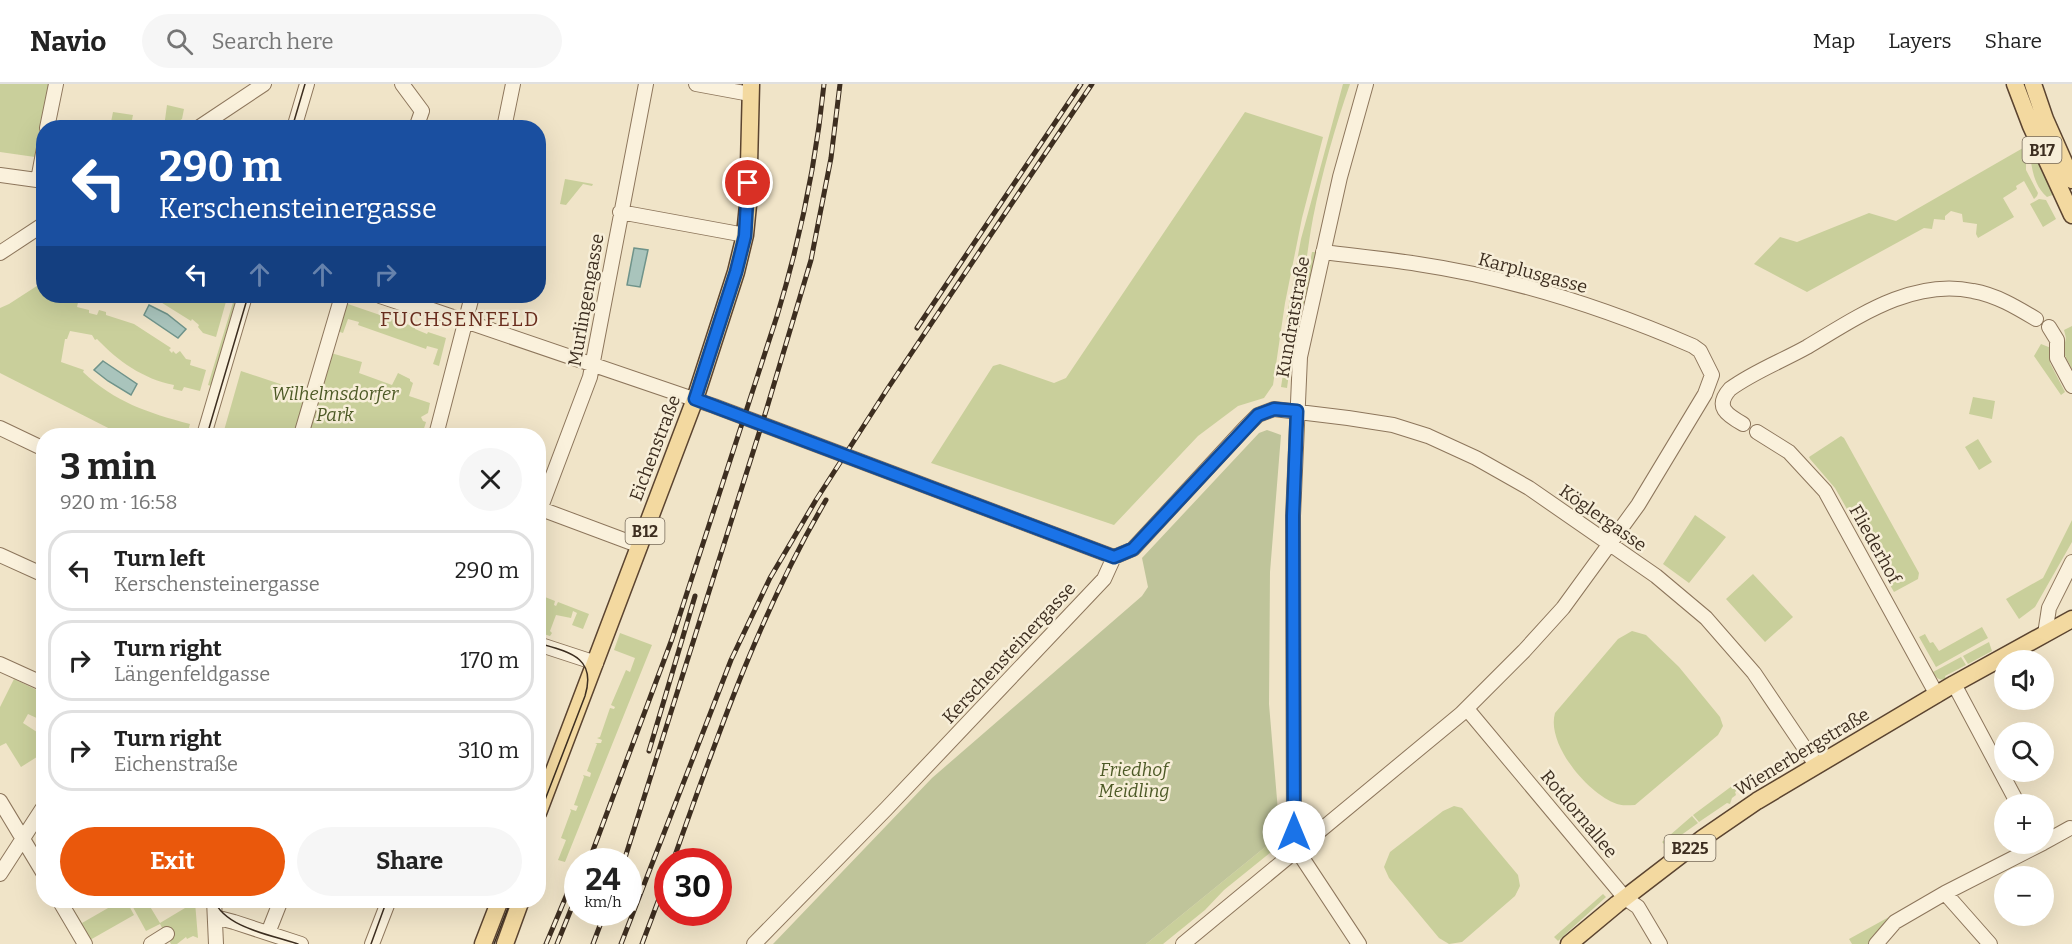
<!DOCTYPE html>
<html lang="en">
<head>
<meta charset="utf-8">
<style>
	:root { --surface:#fff; --page:#f6f6f6; --text:#222; --muted:#767676; --line:#e0e0e0; --accent:#ea580c }
	body { margin:0; font-family:Bitter,serif; background:var(--page); color:var(--text); height:100vh; display:flex; flex-direction:column; font-size:22px; white-space:nowrap }
	* { box-sizing:border-box; margin:0 }
	p { font-size:20px; color:var(--muted) }
	.icon { flex:none; width:33px; height:33px; fill:none; stroke:currentColor; stroke-width:2; stroke-linecap:round; stroke-linejoin:round }
	.map { position:relative; flex:1; overflow:hidden }
	.sheet { position:absolute; left:36px; top:344px; width:510px; height:480px; display:flex; flex-direction:column; background:var(--surface); border-radius:24px; box-shadow:0 6px 24px #0002 }
	.sheet>* { flex:none }
	.guide { position:absolute; left:36px; top:36px; width:510px; height:183px; border-radius:24px; box-shadow:0 6px 24px #0002; background:#1a4fa0; color:#fff; overflow:hidden }
	.fabs { position:absolute; left:1994px; top:566px; display:grid; gap:12px }
	.fabs a { display:grid; place-items:center; width:60px; height:60px; border-radius:50%; background:var(--surface); box-shadow:0 6px 24px #0002; font-size:30px }
	.speed { position:absolute; left:564px; top:764px; display:flex; gap:12px; font-size:30px; font-weight:700; text-align:center }
	.speed>* { display:grid; place-content:center; width:78px; height:78px; border-radius:50%; background:var(--surface); box-shadow:0 6px 24px #0002; line-height:1 }
	.speed small { font-size:15px; font-weight:400 }
	.speed .limit { border:9px solid #d22; background:#fff; color:#111 }
	.pin { position:absolute; display:grid; place-items:center; width:51px; height:51px; color:#fff; margin:-26px; border:3px solid #fff; border-radius:50%; box-shadow:0 2px 6px #0007 }
	.me { position:absolute; width:66px; margin:-33px; rotate:0deg; stroke-linejoin:round; filter:drop-shadow(0 0 4px #0008) }
	.turn { display:flex; align-items:center; gap:21px; height:126px; padding:0 24px; font-size:27px }
	.turn .icon { width:78px; height:78px; stroke-width:2.5 }
	.turn b { display:block; font-size:42px; line-height:51px }
	.lanes { display:flex; align-items:center; height:57px; padding:0 24px; background:#0003; justify-content:center; gap:30px; direction:ltr }
	.lanes .off { opacity:.35 }
	.round { display:grid; place-items:center; flex:none; width:63px; height:63px; border-radius:32px; background:var(--page) }
	.headline { display:flex; align-items:center; justify-content:space-between; height:102px; padding:0 24px }
	h1 { font-size:36px; font-weight:700; line-height:45px }
	.action { display:flex; gap:12px; margin-top:auto; padding:12px 24px }
	.action a { flex:1; height:69px; border-radius:36px; background:var(--accent); color:#fff; font-size:24px; font-weight:700; line-height:69px; text-align:center }
	.action a+a { background:var(--page); color:var(--text) }
	ul { padding:0; list-style:none }
	li { display:flex; align-items:center; gap:18px; height:81px; margin:0 12px 9px; padding:0 12px; border:3px solid var(--line); border-radius:24px }
	li div { flex:1 }
	li b { display:block; font-size:22px }
	li em { font-style:normal }
	header { display:flex; align-items:center; gap:36px; box-sizing:border-box; height:84px; padding:0 30px; background:var(--surface); border-bottom:2px solid var(--line) }
	header strong { font-size:28px }
	nav { display:flex; gap:33px; margin-inline-start:auto; font-size:21px }
	.search { width:420px; height:54px; background:var(--page); display:flex; align-items:center; gap:15px; box-sizing:border-box; padding:0 21px; border-radius:33px; color:var(--muted); font-size:22px }
	.map>svg:first-child { display:block }
</style>
</head>
<body>
<header>
<strong>Navio</strong>
<div class="search"><svg class="icon" aria-label="search" viewBox="0 0 24 24"><circle cx="10" cy="10" r="6"/><path d="M15 15l6 6"/></svg>Search here</div>
<nav><a>Map</a><a>Layers</a><a>Share</a></nav>
</header>
<div class="map">
<svg width="2072" height="860" viewBox="0 0 2072 860">
	<rect width="100%" height="100%" fill="#f0e4c8"/>
	<path fill="#c9cf9b" d="M0,0H49L35,73L0,68Z
		M1343,0H1350C1335,43 1322,89 1313,134C1306,170 1305,209 1288,242L1286,237L1301,155Z
		M167,21L184,25L182,35L170,43H164Z
		M113,28L133,31L131,41L128,43H110Z
		M1245,28L1323,53L1302,134L1285,219L1273,301L1264,314L1238,322L1198,352L1114,441L931,379L993,282L1000,280L1054,299L1066,294Z
		M2028,53L2055,110L2047,113C2029,97 2033,75 2026,54Z
		M2023,64L2026,72V86L2038,109L2037,112L2034,115L2024,97L2016,102L2017,105L2003,114L2014,133L1978,154L1976,150L1977,140L1963,138L1962,130L1951,127L1945,132V136L1934,135L1932,145L1924,144L1807,208L1754,180L1780,153L1797,158L1869,129L1896,137Z
		M565,95L593,100L592,102L583,100L566,121L560,120Z
		M2039,115L2046,116L2056,135L2043,143L2030,120Z
		M1312,168H1316L1303,236L1292,269L1287,304L1281,303L1289,252L1301,224Z
		M43,198L44,212H77L76,214H79L77,223L89,226V229L97,231L99,226L106,228V231L134,240L171,264L169,266L172,269L173,267L176,270L180,267L186,275L191,276L190,281L206,286L200,307L184,303L182,307L173,305L174,301C143,295 118,277 97,255L95,256L92,251L70,247L67,255H65L61,278L84,286L83,288C115,318 148,329 190,340L187,351H122L0,289V224L9,220Z
		M151,212H218L227,214L216,253L203,249L198,243L199,241L192,235L191,237Z
		M235,212H237L211,302L208,301Z
		M345,219L415,243V245L427,250L428,248L446,254L439,282L433,280L438,265L427,262L426,265L358,241L359,238L348,235L343,249L337,247Z
		M2072,242V285L2063,268L2066,254L2064,246Z
		M2041,260L2051,264L2050,279L2065,308L2061,311L2034,272Z
		M331,269L362,278L359,289L392,301L398,289L410,295V297L413,299L409,312L430,319L428,329L421,333L423,337L426,338L422,351L223,350L241,287L307,309Z
		M1973,313L1995,317L1992,335L1969,330Z
		M1841,352L1844,354L1919,489L1918,495L1894,508L1835,404L1810,375L1809,373Z
		M1978,355L1992,378L1979,386L1965,363Z
		M1695,431L1726,453L1689,499L1663,480Z
		M2072,436V458L2035,523L2019,535L2006,515L2043,494Z
		M1753,490L1793,533L1765,558L1726,515Z
		M540,511L555,517L554,521L556,522L558,518L589,530L583,545L572,541L577,529L573,527L571,534L556,531L550,547L552,549L550,552L540,549L546,532L543,530L544,526L539,524Z
		M1982,543L1988,554L1936,583L1919,553L1925,550L1930,559L1933,558L1939,567Z
		M1632,547L1646,551L1679,583L1720,633L1723,642L1718,651L1635,721C1628,721 1623,722 1617,720C1588,710 1546,660 1555,629L1618,555Z
		M620,549L652,561L565,778L558,776L566,756L561,754L571,727L570,725L576,727L578,722L574,721L584,693L583,691L590,693L591,689L587,687L597,660L595,659H601L602,656L597,654L600,653L610,624L614,625L615,623L611,621L626,586L630,588L635,574L614,566Z
		M1989,558L1992,567L1968,580L1963,572Z
		M1961,573L1966,581L1945,592L1946,595C1939,597 1936,594 1933,588Z
		M14,595L43,609V637L28,630L23,639L43,652V673L40,671L21,683L6,659L0,662V623Z
		M1740,696L1744,701L1735,708L1736,711L1732,714L1730,720L1727,719L1699,738L1693,731Z
		M1454,722L1462,724L1518,791L1520,802L1515,812L1462,858L1449,860L1439,854L1389,794L1384,783L1390,768L1443,727Z
		M1692,732L1698,739L1666,762L1662,758Z
		M1280,751V757L1276,764L1224,806L1205,826L1163,860H1146Z
		M1603,810L1606,813L1558,857L1554,853Z
		M122,816H126L134,831L90,856L73,827L74,826L82,839Z
		M129,816H146L160,839L195,818L198,854L193,852L187,855L186,853L177,860H171L160,840L146,847Z
		M1889,833L1868,860H1852L1849,855Z"/>
	<path fill="#bfc49a" d="M1267,346L1281,351L1270,488L1269,620L1280,751L1146,860H773L932,694L1142,512L1148,503L1142,474L1259,349Z"/>
	<path fill="#a9c4bc" stroke="#6f938a" stroke-width="1.5" d="M634,164L648,166L640,203L627,201Z
		M149,221L167,230L186,245L178,254L144,231Z
		M103,277L137,300L131,311L108,297L94,286Z"/>
	<g fill="none" stroke-linecap="round" stroke-linejoin="round">
		<g stroke="#8d765c" stroke-width="16">
			<path id="minor" d="M402,0L422,27L416,44
				M696,0L750,10
				M47,44L56,0
				M198,44L264,0
				M294,44L307,0
				M504,44L513,0
				M0,91L44,97
				M38,96L44,64
				M620,128L745,151
				M0,169L44,140
				M380,212L410,222
				M401,212L415,217L421,222L714,322L1114,473
				M2049,243L2057,256V274L2072,302
				M1743,340C1727,331 1714,323 1730,305C1753,288 1782,277 1807,263C1856,234 1912,194 1973,207C1996,211 2016,223 2036,235
				M0,344L44,365
				M1757,348L1789,368L1825,407L1937,611
				M204,351L245,212
				M301,351L342,212
				M436,351L472,212
				M541,425L640,462
				M538,431L590,293L646,0
				M0,471L44,491
				M2045,550L2049,524L2072,478
				M538,560L596,579
				M0,580L44,600
				M1954,600L2018,720
				M1467,625L1625,814L1638,823L1660,860
				M0,717L44,790
				M2043,759L2070,744
				M0,790L44,722
				M1945,809L1990,860
				M59,816L85,860
				M214,816L216,860
				M215,833L234,838L301,860
				M268,849L281,816
				M151,860L167,850
				M372,860L389,816
				M754,860L887,724L1104,495L1114,473L1133,465L1244,345L1258,331L1274,325L1348,334L1393,341L1428,352L1476,374L1529,404L1656,492L1706,534L1754,589L1816,681
				M1183,860L1461,630L1524,567L1563,524L1638,421L1705,310L1712,291L1700,267L1693,262C1605,224 1512,194 1418,180C1386,175 1354,172 1323,168
				M1359,860L1297,766L1294,748L1293,432L1300,273L1340,93L1366,0
				M1876,860L1895,838L1945,809L2043,759"/>
		</g>
		<g stroke="#5b4430" stroke-width="19">
			<path id="major" d="M2015,0L2031,42L2072,131
				M2033,0L2045,35L2072,96
				M538,729L695,315L736,188L745,151L748,121L751,0
				M483,860L500,816
				M505,860L521,816
				M1569,860L1617,820L1703,754L1757,717L1954,600L2072,535"/>
		</g>
		<use href="#minor" stroke="#faf1dc" stroke-width="14"/>
		<use href="#major" stroke="#f3d9a0" stroke-width="16"/>
		<path stroke="#3d2e20" stroke-width="1.5" d="M292,44L305,0
			M207,351L248,212
			M538,559C569,568 597,573 585,612L538,734
			M214,816C225,844 272,851 298,860
			M371,860L387,816
			M494,860L511,816"/>
		<g stroke="#3d2e20" stroke-width="5">
			<path id="rail" d="M917,244L1081,0
				M649,667L695,512
				M589,777L672,555L777,232C800,156 816,79 824,0
				M624,777L766,327L811,176L831,74L840,0
				M673,777C717,653 759,530 826,416
				M546,860L578,784
				M557,860L578,808
				M593,860L605,828
				M621,860L731,576L770,494L816,416L888,304L1092,0
				M642,860L668,791"/>
		</g>
		<use href="#rail" stroke="#f7eed8" stroke-width="3" stroke-dasharray="9" stroke-linecap="butt"/>
	</g>
	<g fill="none" stroke-linecap="round" stroke-linejoin="round">
		<g stroke="#114b97" stroke-width="15">
			<path id="route" d="M748,99L745,152L736,188L695,315L1114,473L1133,465L1258,331L1274,325L1297,327L1293,432L1294,748"/>
		</g>
		<use href="#route" stroke="#1a73e8" stroke-width="10"/>
	</g>
	<g text-anchor="middle" dominant-baseline="central" stroke-width="5" stroke-linejoin="round" paint-order="stroke">
		<g fill="#f7eed8" stroke="#756857" stroke-width="1.5">
			<rect x="2022.5" y="53" width="39" height="26" rx="4.5"/>
			<rect x="625.5" y="434" width="39" height="26" rx="4.5"/>
			<rect x="1664.5" y="751" width="51" height="26" rx="4.5"/>
		</g>
		<g font-size="16" font-weight="bold" fill="#3d2e20">
			<text x="2042" y="66">B17</text>
			<text x="645" y="447">B12</text>
			<text x="1690" y="764">B225</text>
		</g>
		<g font-size="18" fill="#3d2e20" stroke="#f7eed8">
			<text transform="translate(1533 189) rotate(15)">Karplusgasse</text>
			<text transform="translate(586 216) rotate(-80)">Murlingengasse</text>
			<text transform="translate(1293 233) rotate(-80)">Kundratstraße</text>
			<text transform="translate(655 364) rotate(-69)">Eichenstraße</text>
			<text transform="translate(1603 434) rotate(35)">Köglergasse</text>
			<text transform="translate(1875 460) rotate(61)">Fliederhof</text>
			<text transform="translate(1009 569) rotate(-47)">Kerschensteinergasse</text>
			<text transform="translate(1802 668) rotate(-31)">Wienerbergstraße</text>
			<text transform="translate(1579 730) rotate(50)">Rotdornallee</text>
		</g>
		<g font-size="18" font-style="italic" fill="#4d5a26" stroke="#f7eed8">
			<text x="335" y="310">Wilhelmsdorfer<tspan x="335" dy="21">Park</tspan></text>
			<text x="1134" y="686">Friedhof<tspan x="1134" dy="21">Meidling</tspan></text>
		</g>
		<g font-size="20" letter-spacing="1.5" fill="#6b2e1e" stroke="#f7eed8">
			<text x="460" y="235">FUCHSENFELD</text>
		</g>
	</g>
</svg>
<div class="fabs">
<a><svg class="icon" aria-label="sound" viewBox="0 0 24 24"><path d="M4 9h4l5-4v14l-5-4H4zM17 9q2 3 0 6"/></svg></a>
<a><svg class="icon" aria-label="search" viewBox="0 0 24 24"><circle cx="10" cy="10" r="6"/><path d="M15 15l6 6"/></svg></a>
<a>+</a>
<a>−</a>
</div>
<div class="speed"><div>24<small>km/h</small></div><div class="limit">30</div></div>
<div class="pin" style="left:748px;top:99px;background:#d93025"><svg class="icon" aria-label="arrive" viewBox="0 0 24 24"><path d="M6 21V4h12l-3 4 3 4H6"/></svg></div>
<svg class="me" style="left:1294px;top:748px" viewBox="-20 -20 40 40"><circle r="19" fill="#fff"/><path d="M0-13L10 11 0 6-10 11z" fill="#1a73e8"/></svg>
<div class="guide">
<div class="turn"><svg class="icon" aria-label="left" viewBox="0 0 24 24"><path d="M17 20v-9H6M10 6l-5 5 5 5"/></svg><div><b>290 m</b>Kerschensteinergasse</div></div>
<div class="lanes"><svg class="icon" aria-label="left" viewBox="0 0 24 24"><path d="M17 20v-9H6M10 6l-5 5 5 5"/></svg><svg class="icon off" aria-label="ahead" viewBox="0 0 24 24"><path d="M12 20V5M6 11l6-6 6 6"/></svg><svg class="icon off" aria-label="ahead" viewBox="0 0 24 24"><path d="M12 20V5M6 11l6-6 6 6"/></svg><svg class="icon off" aria-label="right" viewBox="0 0 24 24"><path d="M7 20v-9h11M14 6l5 5-5 5"/></svg></div>
</div>
<section class="sheet">
<div class="headline"><div><h1>3 min</h1><p>920 m · 16:58</p></div><a class="round"><svg class="icon" aria-label="close" viewBox="0 0 24 24"><path d="M6 6l12 12M18 6L6 18"/></svg></a></div>
<ul>
<li><svg class="icon" aria-label="left" viewBox="0 0 24 24"><path d="M17 20v-9H6M10 6l-5 5 5 5"/></svg><div><b>Turn left</b><p>Kerschensteinergasse</p></div><em>290 m</em></li>
<li><svg class="icon" aria-label="right" viewBox="0 0 24 24"><path d="M7 20v-9h11M14 6l5 5-5 5"/></svg><div><b>Turn right</b><p>Längenfeldgasse</p></div><em>170 m</em></li>
<li><svg class="icon" aria-label="right" viewBox="0 0 24 24"><path d="M7 20v-9h11M14 6l5 5-5 5"/></svg><div><b>Turn right</b><p>Eichenstraße</p></div><em>310 m</em></li>
</ul>
<div class="action"><a>Exit</a><a>Share</a></div>
</section>
</div>
</body>
</html>
